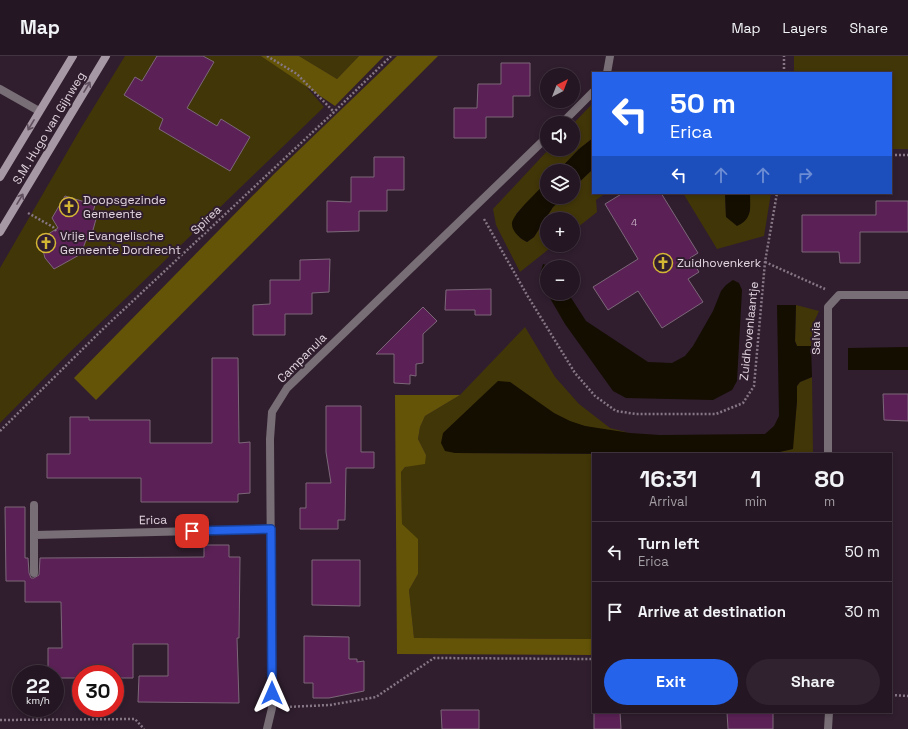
<!DOCTYPE html>
<html lang="en">
<head>
<meta charset="utf-8">
<style>
	:root { --surface:#241622; --page:#30232f; --text:#f1f3f6; --muted:#a39fa5; --line:#413540; --accent:#2563eb }
	body { margin:0; font-family:"Space Grotesk",sans-serif; background:var(--page); color:var(--text); height:100vh; display:flex; flex-direction:column; font-size:15px; white-space:nowrap }
	* { box-sizing:border-box; margin:0 }
	p { font-size:13px; color:var(--muted) }
	.icon { flex:none; width:22px; height:22px; fill:none; stroke:currentColor; stroke-width:2; stroke-linecap:round; stroke-linejoin:round }
	.map { position:relative; flex:1; overflow:hidden }
	.sheet { position:absolute; left:592px; top:397px; width:300px; height:260px; display:flex; flex-direction:column; background:var(--surface); border-radius:0px; box-shadow:0 2px 6px #0003,0 0 0 1px var(--line) }
	.sheet>* { flex:none }
	.banner { position:absolute; left:592px; top:16px; width:300px; height:122px; border-radius:0px; box-shadow:0 2px 6px #0003,0 0 0 1px var(--line); background:#2563eb; color:#fff; overflow:hidden }
	.needle { width:26px; rotate:42deg }
	.controls { position:absolute; left:540px; top:12px; display:grid; gap:8px }
	.controls a { display:grid; place-items:center; width:40px; height:40px; border-radius:50%; background:var(--surface); box-shadow:0 2px 6px #0003,0 0 0 1px var(--line); font-size:20px }
	.speed { position:absolute; left:12px; top:609px; display:flex; gap:8px; font-size:20px; font-weight:700; text-align:center }
	.speed>* { display:grid; place-content:center; width:52px; height:52px; border-radius:50%; background:var(--surface); box-shadow:0 2px 6px #0003,0 0 0 1px var(--line); line-height:1 }
	.speed small { font-size:10px; font-weight:400 }
	.speed .limit { border:6px solid #d22; background:#fff; color:#111 }
	.pin { position:absolute; display:grid; place-items:center; width:34px; height:34px; color:#fff; margin:-17px; border-radius:8px; box-shadow:0 2px 6px #0006 }
	.me { position:absolute; width:44px; margin:-22px; rotate:0deg; stroke-linejoin:round; filter:drop-shadow(0 0 3px #0008) }
	.turn { display:flex; align-items:center; gap:14px; height:84px; padding:0 12px; font-size:18px }
	.turn .icon { width:52px; height:52px; stroke-width:2.5 }
	.turn b { display:block; font-size:28px; line-height:34px }
	.lanes { display:flex; align-items:center; height:38px; padding:0 12px; background:#0003; justify-content:center; gap:20px; direction:ltr }
	.lanes .off { opacity:.35 }
	.eta { display:flex; justify-content:space-evenly; align-items:center; height:68px; text-align:center }
	.eta b { font-size:24px; font-weight:700; line-height:28px }
	.cta { display:flex; gap:8px; margin-top:auto; padding:8px 12px }
	.cta a { flex:1; height:46px; border-radius:24px; background:var(--accent); color:#fff; font-size:16px; font-weight:700; line-height:46px; text-align:center }
	.cta a+a { background:var(--page); color:var(--text) }
	ul { padding:0; list-style:none }
	li { display:flex; align-items:center; gap:12px; height:60px; padding:0 12px; border-top:1px solid var(--line) }
	li div { flex:1 }
	li b { display:block; font-size:15px }
	li em { font-style:normal }
	header { display:flex; align-items:center; gap:24px; box-sizing:border-box; height:56px; padding:0 20px; background:var(--surface); border-bottom:1px solid var(--line) }
	header strong { font-size:19px }
	nav { display:flex; gap:22px; margin-inline-start:auto; font-size:14px }
	.map>svg:first-child { display:block }
</style>
</head>
<body>
<header>
<strong>Map</strong>
<nav><a>Map</a><a>Layers</a><a>Share</a></nav>
</header>
<div class="map">
<svg width="908" height="673" viewBox="0 0 908 673">
	<rect width="100%" height="100%" fill="#301e2e"/>
	<path fill="#413608" d="M125,0H263L298,21L324,51L69,297L0,367V212L81,72Z
		M299,0H359L337,23Z
		M794,0H908V93H891V17H794Z
		M593,47V82L579,93L558,115H547V126L516,158L520,182L527,186L534,181L553,151L564,141H573V132L593,113V137H606L596,144L597,156L573,175V163H547V189H554L520,216L496,169L493,153L549,93H573V68Z
		M683,137H725L726,161L750,156V137H771L764,180L717,193Z
		M796,249L819,255L813,268L811,290H797L795,285Z
		M525,271L555,321L579,348L610,372L630,377C610,374 588,373 569,365C548,356 529,340 510,326L455,397L593,398V583L414,582L409,534L418,518L402,468L401,416L405,411L426,399L418,383L420,371L425,360L460,339Z
		M812,321L813,398H645L775,397L792,393L797,345V330L800,326Z"/>
	<path fill="#645407" d="M261,0H299L337,23L359,0H384L335,50Z
		M397,0H438L96,344L74,322L274,118Z
		M395,339H460L425,360L420,371L418,383L426,399L425,408L405,411L401,416L402,468L418,483V518L409,534L414,582L593,583V599L397,598Z"/>
	<path fill="#140e00" d="M593,82V113L573,132V115H558L579,93Z
		M547,126V141H564L553,151L534,181L527,186C521,183 511,175 512,167C513,158 540,133 547,126Z
		M725,137H750C750,151 753,163 737,170L726,161Z
		M543,208L551,211H547V237L539,222Z
		M733,224L739,227L742,234L737,325L732,334L713,344L626,342L613,335L565,268L547,237H568L586,265L648,306L672,307L685,300L693,290L713,255L721,235L726,229Z
		M777,249H796L795,285L797,290H811L812,321L800,326L797,330V345L793,393L775,397L645,398L455,397L445,395L441,387L443,377L498,325L510,326L554,357L570,365L585,370L630,377L660,379L765,378L774,370L779,360Z
		M908,291V314H848V292Z"/>
	<path fill="#5b2156" stroke="#7c6779" d="M157,0H203L214,6L187,52L217,70L221,63L250,81L230,115L159,73L163,63L124,39L135,21L142,25Z
		M501,7H530V40H513V61H486V82H454V52H477L478,28H501Z
		M374,101H404V134H387V155H359V175L327,176V145L351,146V121H374Z
		M623,137H661L698,197L690,202L699,216L688,223L703,246L662,272L638,235L608,254L593,231L638,203L605,148Z
		M65,140L95,149L92,159L96,163L90,185L86,184L81,198L54,213L45,202L40,183L58,172L52,162Z
		M876,145H908V176H860V207H840L839,196H802V159H876Z
		M330,203L329,236L312,237V258H285V279H253V249L270,248V224H300V204Z
		M491,233V259H475V254H445L446,234Z
		M423,251L437,265L423,278V307L416,308V320L410,319V328L394,327V298H376Z
		M212,302H238L239,387L250,386V437L238,438V446H141V422H47V398H70V361H89V364H150V387H212Z
		M883,338H908V365L884,364Z
		M326,350H361V396H374V412H346L345,464H338V473H300V452H306V427H331L326,396Z
		M5,451H25V502H28L29,517L31,522H34L39,519L40,502L204,501V489H229V501H240L239,582H237L239,647L138,646L139,620H168V588H133V622H115V618H81V622H55V618H48V592H62L61,546H25V525H6Z
		M312,504H360V550L312,549Z
		M304,580L349,581V603H357V606L364,605V635L329,642H313V627H304Z
		M441,654H479V673H442Z
		M594,656H620L621,673H594Z
		M727,656L773,657V673H728Z"/>
	<g fill="none" stroke-linecap="round" stroke-linejoin="round">
		<path stroke="#867784" stroke-width="2.5" stroke-dasharray="2 2" stroke-linecap="butt" d="M267,0L297,18L334,56
			M784,17V0
			M891,99H908
			M28,157L53,171L56,175
			M484,163L527,239L575,317L595,340L616,355L636,358H716L743,347L754,330L765,206L777,137
			M765,206L825,233
			M0,375L103,273L334,56L391,0
			M891,639L908,640
			M286,651L330,649L376,641L434,602L593,603
			M0,664L135,663L144,673"/>
		<path stroke="#786e76" stroke-width="8" d="M607,17L610,0
			M0,33L39,55
			M562,67L593,36
			M828,398V251L839,239H908
			M34,449V517
			M35,479L271,473
			M267,673L272,652L270,383L272,356L287,332L547,81
			M828,673L829,656"/>
		<path stroke="#a798a5" stroke-width="8" d="M0,121L73,0
			M0,176L106,0"/>
	</g>
	<defs><path id="oneway-shaft" d="M-6 0H5M1.5-3L5.5 0L1.5 3" fill="none" stroke-width="1.6" stroke-linecap="round" stroke-linejoin="round"/></defs>
	<g stroke="#604f5e">
		<use href="#oneway-shaft" transform="translate(87 31) rotate(-59)"/>
		<use href="#oneway-shaft" transform="translate(31 69) rotate(121)"/>
		<use href="#oneway-shaft" transform="translate(20 143) rotate(-59)"/>
	</g>
	<g fill="none" stroke-linecap="round" stroke-linejoin="round">
		<g stroke="#184099" stroke-width="10">
			<path id="route" d="M192,475L271,473L272,637"/>
		</g>
		<use href="#route" stroke="#2563eb" stroke-width="7"/>
	</g>
	<defs>
		<g id="church-ring" transform="scale(1)"><circle r="9.5" fill="#301e2e" stroke="#d4b635" stroke-width="1.5"/><path d="M-1.2-6h2.4v3.5h3.3v2.4h-3.3V6h-2.4V-.1h-3.3v-2.4h3.3Z" fill="#d4b635"/></g>
	</defs>
	<g fill-rule="evenodd">
		<use href="#church-ring" x="69" y="151"/>
		<use href="#church-ring" x="46" y="187"/>
		<use href="#church-ring" x="663" y="207"/>
	</g>
	<g text-anchor="middle" dominant-baseline="central" stroke-width="4" stroke-linejoin="round" paint-order="stroke">
		<g font-size="10" fill="#bfa7bc">
			<text x="634" y="166">4</text>
		</g>
		<g font-size="12" fill="#e0d4de" stroke="#301e2e">
			<text transform="translate(49 72) rotate(-59)">S.M. Hugo van Gijnweg</text>
			<text transform="translate(206 164) rotate(-43)">Spirea</text>
			<text transform="translate(749 275) rotate(-84)">Zuidhovenlaantje</text>
			<text transform="translate(816 282) rotate(-90)">Salvia</text>
			<text transform="translate(302 302) rotate(-45)">Campanula</text>
			<text transform="translate(153 464) rotate(-1)">Erica</text>
		</g>
		<g font-size="12" fill="#e0d4de" stroke="#301e2e" text-anchor="start">
			<text x="83" y="144">Doopsgezinde<tspan x="83" dy="14">Gemeente</tspan></text>
			<text x="60" y="180">Vrije Evangelische<tspan x="60" dy="14">Gemeente Dordrecht</tspan></text>
			<text x="677" y="207">Zuidhovenkerk</text>
		</g>
	</g>
</svg>
<div class="controls">
<a><svg class="needle" viewBox="-14 -14 28 28"><path d="M0-13l5 13h-10z" fill="#e53935"/><path d="M0 13l5-13h-10z" fill="#a39fa5"/></svg></a>
<a><svg class="icon" aria-label="sound" viewBox="0 0 24 24"><path d="M4 9h4l5-4v14l-5-4H4zM17 9q2 3 0 6"/></svg></a>
<a><svg class="icon" aria-label="layers" viewBox="0 0 24 24"><path d="M12 4l9 5-9 5-9-5zM3 14l9 5 9-5"/></svg></a>
<a>+</a>
<a>−</a>
</div>
<div class="speed"><div>22<small>km/h</small></div><div class="limit">30</div></div>
<div class="pin" style="left:192px;top:475px;background:#d93025"><svg class="icon" aria-label="arrive" viewBox="0 0 24 24"><path d="M6 21V4h12l-3 4 3 4H6"/></svg></div>
<svg class="me" style="left:272px;top:637px" viewBox="-20 -20 40 40"><path d="M0-17L14 15 0 8-14 15z" fill="#2563eb" stroke="#fff" stroke-width="4"/></svg>
<div class="banner">
<div class="turn"><svg class="icon" aria-label="left" viewBox="0 0 24 24"><path d="M17 20v-9H6M10 6l-5 5 5 5"/></svg><div><b>50 m</b>Erica</div></div>
<div class="lanes"><svg class="icon" aria-label="left" viewBox="0 0 24 24"><path d="M17 20v-9H6M10 6l-5 5 5 5"/></svg><svg class="icon off" aria-label="ahead" viewBox="0 0 24 24"><path d="M12 20V5M6 11l6-6 6 6"/></svg><svg class="icon off" aria-label="ahead" viewBox="0 0 24 24"><path d="M12 20V5M6 11l6-6 6 6"/></svg><svg class="icon off" aria-label="right" viewBox="0 0 24 24"><path d="M7 20v-9h11M14 6l5 5-5 5"/></svg></div>
</div>
<section class="sheet">
<div class="eta">
<div><b>16:31</b><p>Arrival</p></div>
<div><b>1</b><p>min</p></div>
<div><b>80</b><p>m</p></div>
</div>
<ul>
<li><svg class="icon" aria-label="left" viewBox="0 0 24 24"><path d="M17 20v-9H6M10 6l-5 5 5 5"/></svg><div><b>Turn left</b><p>Erica</p></div><em>50 m</em></li>
<li><svg class="icon" aria-label="arrive" viewBox="0 0 24 24"><path d="M6 21V4h12l-3 4 3 4H6"/></svg><div><b>Arrive at destination</b></div><em>30 m</em></li>
</ul>
<div class="cta"><a>Exit</a><a>Share</a></div>
</section>
</div>
</body>
</html>
